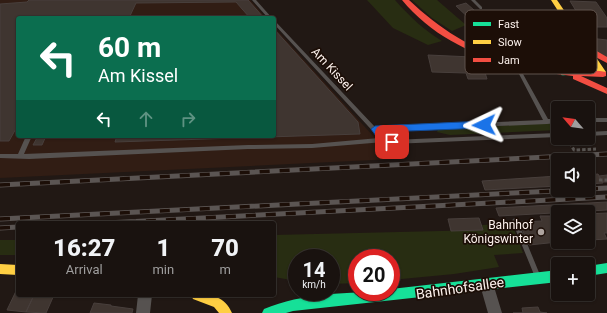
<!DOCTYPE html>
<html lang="en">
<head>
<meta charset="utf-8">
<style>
	:root { --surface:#19120f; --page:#26201d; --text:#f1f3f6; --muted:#9f9e9e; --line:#37322f }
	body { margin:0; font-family:Roboto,sans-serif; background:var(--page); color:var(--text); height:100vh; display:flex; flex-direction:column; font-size:15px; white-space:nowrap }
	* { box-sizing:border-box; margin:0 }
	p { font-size:13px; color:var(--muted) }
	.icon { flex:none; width:22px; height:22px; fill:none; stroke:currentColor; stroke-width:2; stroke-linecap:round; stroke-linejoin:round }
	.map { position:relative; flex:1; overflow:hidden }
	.drawer { position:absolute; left:16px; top:221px; width:260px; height:76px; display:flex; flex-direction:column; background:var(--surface); border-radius:4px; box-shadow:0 1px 3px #0004,0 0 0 1px var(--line) }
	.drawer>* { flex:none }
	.guide { position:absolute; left:16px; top:16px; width:260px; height:122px; border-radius:4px; box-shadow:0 1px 3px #0004,0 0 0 1px var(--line); background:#0b6e4f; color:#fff; overflow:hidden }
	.needle { width:26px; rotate:298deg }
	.buttons { position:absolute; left:551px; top:101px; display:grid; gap:8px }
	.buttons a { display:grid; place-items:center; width:44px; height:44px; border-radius:4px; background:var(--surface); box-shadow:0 1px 3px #0004,0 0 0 1px var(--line); font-size:20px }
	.speed { position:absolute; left:288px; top:249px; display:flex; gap:8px; font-size:20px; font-weight:700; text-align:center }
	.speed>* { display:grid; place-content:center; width:52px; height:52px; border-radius:50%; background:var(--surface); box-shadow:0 1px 3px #0004,0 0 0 1px var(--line); line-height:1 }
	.speed small { font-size:10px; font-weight:400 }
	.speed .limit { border:6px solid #d22; background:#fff; color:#111 }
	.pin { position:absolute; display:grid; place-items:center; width:34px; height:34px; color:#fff; margin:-17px; border-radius:8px; box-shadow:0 2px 6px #0006 }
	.me { position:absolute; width:44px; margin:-22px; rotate:268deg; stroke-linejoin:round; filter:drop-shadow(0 0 3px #0008) }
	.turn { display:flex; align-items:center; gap:14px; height:84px; padding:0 16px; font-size:18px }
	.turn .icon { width:52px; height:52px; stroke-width:2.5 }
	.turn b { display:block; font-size:28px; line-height:34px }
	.lanes { display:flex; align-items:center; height:38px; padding:0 16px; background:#0003; justify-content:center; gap:20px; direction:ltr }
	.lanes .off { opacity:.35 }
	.eta { display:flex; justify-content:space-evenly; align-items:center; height:68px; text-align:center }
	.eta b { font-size:24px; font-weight:800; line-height:28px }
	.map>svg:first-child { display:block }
</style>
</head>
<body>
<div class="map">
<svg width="607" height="313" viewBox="0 0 607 313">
	<rect width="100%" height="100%" fill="#211814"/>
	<path fill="#311d14" d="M0,0H250L266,18H18V136H274V27L394,159L0,178Z"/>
	<path fill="#282d12" d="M367,0H395C409,16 424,30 442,41L428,45L393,28Z
		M412,0H437L466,25L452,31L432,18Z
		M556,123L558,130L450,135L437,132L438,130L448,128Z
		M512,224L523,253L494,255L499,267L454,274L391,280V258H357V283L331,284V258H297V281L274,277V235L483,230L482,225Z
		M0,240H18V255H0Z"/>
	<path fill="#3f3530" stroke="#483f3c" d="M29,0H248L264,18H250L236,2L136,3L129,18H18V125L9,141H0V4L27,2Z
		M570,1L596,2L607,18V27H586Z
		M466,3L482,17L471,20L456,6Z
		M274,29L358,122L360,134L115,142L117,136H274Z
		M562,35L607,40V57L568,53Z
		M428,55L472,57L474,63H482L487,79H468L466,73L432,72Z
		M38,136H46L42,145H33Z
		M598,174L603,183L588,184V175Z
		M607,175V182H602L599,176Z
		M558,176V186L485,190L482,181Z
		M607,202V210L499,216L496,208Z
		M607,213V233H604L607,239L590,240L594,247L572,248L569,242H588V214Z
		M556,214H558V242L529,245L519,222L542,221L540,216H557Z
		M479,218L483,230L451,231L448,219Z
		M17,289L18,295H34L26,312L7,310Z
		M34,295H54L46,313L26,312Z
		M94,303L111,305V306L133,309L132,313H90Z
		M538,307L540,312L547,313H513H523L522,308Z"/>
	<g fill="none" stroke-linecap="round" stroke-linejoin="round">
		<path stroke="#575350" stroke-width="3" stroke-dasharray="3.5 2" stroke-linecap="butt" d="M567,138L574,150L596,149
			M599,180H607
			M562,262L577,259"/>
		<path fill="#565250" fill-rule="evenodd" d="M252,0H256L272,18H268Z
			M471,0H475L482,7V9H480Z
			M274,21H275L375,127L543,120L519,74L521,72L523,74L548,119H558V123L547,124L379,131L386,138L392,140L558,133V137L392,144L384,142L312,148L248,149L29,159L0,158V154H18L26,136H32L24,154L248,145L312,144L379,138L274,24Z
			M588,118H607V122H588Z
			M607,131V135L588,136V132Z
			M515,218L517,219L540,275L539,277L537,278L535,277L512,221L513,219Z"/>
		<path fill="#565250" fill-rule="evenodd" d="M487,278L492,280L502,313H488L480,285L482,280Z
			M138,295H152L150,313H136Z"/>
		<path fill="#16e098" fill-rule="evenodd" d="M582,46H588L589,48C586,59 575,78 561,75V71C576,64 577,60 582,46Z
			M607,263V273L588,276V266Z
			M558,270V282L293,311L286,313H262L264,309C302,293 350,292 391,292V289Z"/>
		<path fill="#ffcf43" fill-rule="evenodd" d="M551,0H557L606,72V76H600Z
			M0,264L18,265V275L0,274Z
			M191,295C209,295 224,294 232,313H219L214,307L193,299Z"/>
		<path fill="#f24e42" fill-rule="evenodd" d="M402,0H409C449,38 492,61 548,68C559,69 570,70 581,71C589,71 598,70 606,72V76L603,77L581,76L607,88V94L573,79V76C510,69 444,51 402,0Z
			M582,46H588L607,57V63L582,50Z"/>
		<g stroke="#5b5553" stroke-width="5">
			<path id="rail" d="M0,185L607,154
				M588,189L607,188
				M0,219L574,190
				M106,223L607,197
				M0,228L18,227"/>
		</g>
		<use href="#rail" stroke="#1c0e07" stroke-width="3.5" stroke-dasharray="10" stroke-linecap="butt"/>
	</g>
	<path fill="#1a73e8" stroke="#114b97" d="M484,121L488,125L484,128L383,132L387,137L396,140L397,142L392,146L381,143L371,129L375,126Z"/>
	<circle fill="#afa5a0" stroke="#1c0e07" stroke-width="1.5" cx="541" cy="232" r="4"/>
	<g text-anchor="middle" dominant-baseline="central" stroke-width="3.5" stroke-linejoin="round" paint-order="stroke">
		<g font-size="12" fill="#fcf1ec" stroke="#1c0e07">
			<text transform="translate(332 69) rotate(47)">Am Kissel</text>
		</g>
		<g font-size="12" fill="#fcf1ec" stroke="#1c0e07" text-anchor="end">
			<text x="533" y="225">Bahnhof<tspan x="533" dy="14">Königswinter</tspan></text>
		</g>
		<g font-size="14" fill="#fcf1ec" stroke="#1c0e07">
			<text transform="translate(460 288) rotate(-8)">Bahnhofsallee</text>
		</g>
	</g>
	<rect x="465" y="10" width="132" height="64" rx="6" fill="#1c0e07" stroke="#5f524c" stroke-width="1"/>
	<rect x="473" y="22" width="18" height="4" fill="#16e098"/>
	<rect x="473" y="40" width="18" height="4" fill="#ffcf43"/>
	<rect x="473" y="58" width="18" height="4" fill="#f24e42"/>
	<g font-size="11" fill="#fcf1ec">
		<text x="498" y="28">Fast</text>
		<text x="498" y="46">Slow</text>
		<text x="498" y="64">Jam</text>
	</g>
</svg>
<div class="buttons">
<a><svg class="needle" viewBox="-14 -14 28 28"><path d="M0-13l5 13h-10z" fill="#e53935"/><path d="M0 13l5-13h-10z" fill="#9f9e9e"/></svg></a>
<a><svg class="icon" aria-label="sound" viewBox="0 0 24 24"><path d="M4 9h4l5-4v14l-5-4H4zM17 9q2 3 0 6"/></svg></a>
<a><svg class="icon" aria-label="layers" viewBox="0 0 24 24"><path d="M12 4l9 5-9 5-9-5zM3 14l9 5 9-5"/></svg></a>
<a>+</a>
</div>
<div class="speed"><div>14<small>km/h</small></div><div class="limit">20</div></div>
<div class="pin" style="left:392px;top:142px;background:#d93025"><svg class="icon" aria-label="arrive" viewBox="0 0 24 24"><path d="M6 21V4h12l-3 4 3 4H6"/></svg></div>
<svg class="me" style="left:484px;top:125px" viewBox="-20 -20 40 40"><path d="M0-17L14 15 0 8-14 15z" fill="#1a73e8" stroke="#fff" stroke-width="4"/></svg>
<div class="guide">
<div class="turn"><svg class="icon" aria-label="left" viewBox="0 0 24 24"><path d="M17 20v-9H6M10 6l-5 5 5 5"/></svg><div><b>60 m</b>Am Kissel</div></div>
<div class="lanes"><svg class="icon" aria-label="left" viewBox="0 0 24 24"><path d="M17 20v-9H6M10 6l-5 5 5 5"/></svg><svg class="icon off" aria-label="ahead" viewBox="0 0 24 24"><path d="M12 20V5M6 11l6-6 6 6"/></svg><svg class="icon off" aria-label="right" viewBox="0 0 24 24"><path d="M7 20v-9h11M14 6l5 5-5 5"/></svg></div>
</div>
<section class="drawer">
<div class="eta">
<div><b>16:27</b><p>Arrival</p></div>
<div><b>1</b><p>min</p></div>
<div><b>70</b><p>m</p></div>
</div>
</section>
</div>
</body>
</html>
